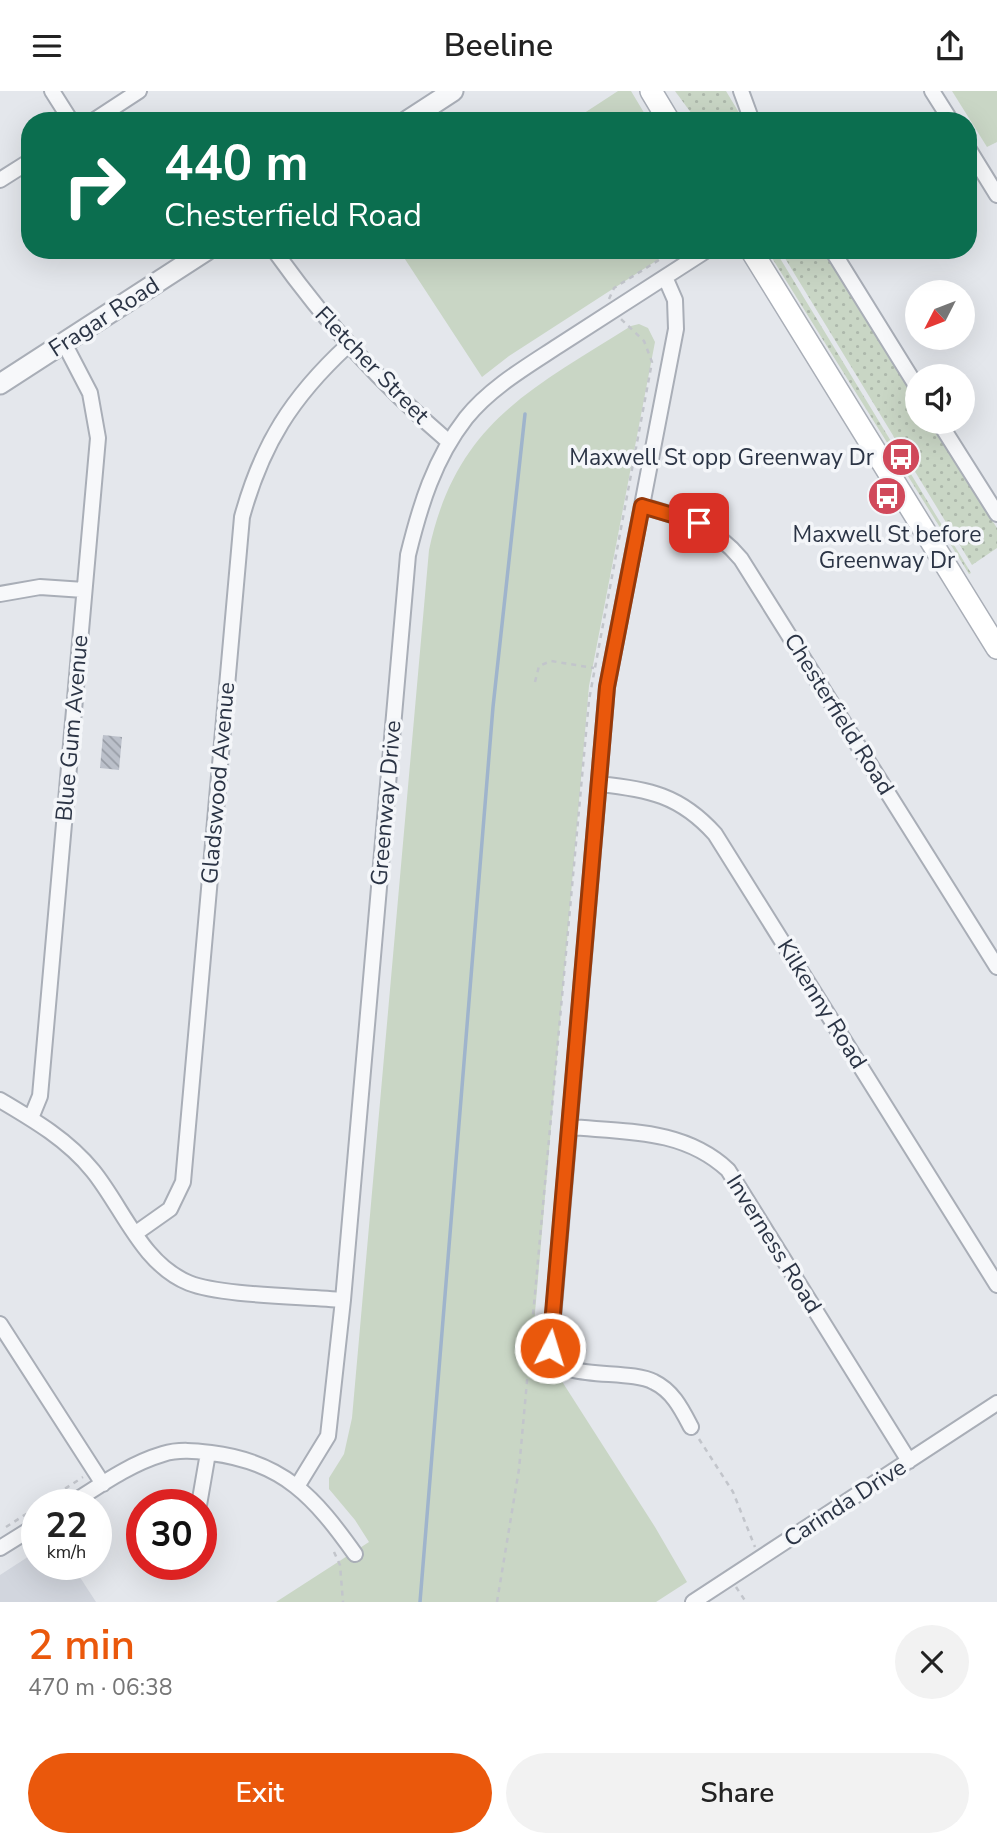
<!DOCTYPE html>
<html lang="en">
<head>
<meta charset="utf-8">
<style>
	:root { --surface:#fff; --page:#f2f2f2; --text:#222; --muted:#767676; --accent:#ea580c }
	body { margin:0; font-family:"Nunito Sans",sans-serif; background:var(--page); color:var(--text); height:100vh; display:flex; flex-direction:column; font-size:26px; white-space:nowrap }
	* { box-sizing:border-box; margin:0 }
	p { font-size:23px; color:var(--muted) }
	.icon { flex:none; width:38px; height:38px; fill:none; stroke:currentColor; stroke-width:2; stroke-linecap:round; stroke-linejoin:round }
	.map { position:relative; height:1511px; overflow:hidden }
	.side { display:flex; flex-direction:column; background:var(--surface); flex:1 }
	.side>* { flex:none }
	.guide { position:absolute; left:21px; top:21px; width:956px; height:147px; border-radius:28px; box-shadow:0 7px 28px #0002; background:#0b6e4f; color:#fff; overflow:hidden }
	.needle { width:46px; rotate:228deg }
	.fabs { position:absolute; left:905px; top:189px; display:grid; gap:14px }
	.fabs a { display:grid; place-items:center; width:70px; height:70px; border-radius:50%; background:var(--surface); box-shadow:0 7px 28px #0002; font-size:35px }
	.speed { position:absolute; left:21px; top:1398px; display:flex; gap:14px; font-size:35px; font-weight:700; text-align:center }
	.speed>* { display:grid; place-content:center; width:91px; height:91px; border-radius:50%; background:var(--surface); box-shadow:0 7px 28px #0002; line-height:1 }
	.speed small { font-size:18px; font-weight:400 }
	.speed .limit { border:10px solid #d22; background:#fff; color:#111 }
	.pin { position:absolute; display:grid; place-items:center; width:60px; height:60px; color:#fff; margin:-30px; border-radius:14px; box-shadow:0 4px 10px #0006 }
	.me { position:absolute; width:77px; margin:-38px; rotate:5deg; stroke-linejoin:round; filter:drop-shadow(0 0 5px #0008) }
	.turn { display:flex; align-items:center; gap:24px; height:147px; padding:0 28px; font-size:32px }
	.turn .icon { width:91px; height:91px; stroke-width:2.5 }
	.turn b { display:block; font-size:49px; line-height:60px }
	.round { display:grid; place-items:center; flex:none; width:74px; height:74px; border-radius:37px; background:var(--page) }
	.overview { display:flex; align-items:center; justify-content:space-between; height:119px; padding:0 28px }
	h1 { font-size:42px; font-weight:600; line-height:52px; color:var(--accent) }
	.action { display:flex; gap:14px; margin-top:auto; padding:14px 28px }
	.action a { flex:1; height:80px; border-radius:42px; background:var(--accent); color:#fff; font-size:28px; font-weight:600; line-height:80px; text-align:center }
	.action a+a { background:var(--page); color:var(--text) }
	header { display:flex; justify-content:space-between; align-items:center; height:91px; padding:0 28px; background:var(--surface); font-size:32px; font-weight:600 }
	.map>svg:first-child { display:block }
</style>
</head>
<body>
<header><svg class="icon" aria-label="menu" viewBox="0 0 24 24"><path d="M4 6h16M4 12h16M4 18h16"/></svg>Beeline<svg class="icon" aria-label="share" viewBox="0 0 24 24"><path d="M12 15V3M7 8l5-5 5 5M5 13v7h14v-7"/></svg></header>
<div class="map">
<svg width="997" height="1511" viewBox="0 0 997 1511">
	<defs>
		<pattern id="grass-dots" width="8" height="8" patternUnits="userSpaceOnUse" patternTransform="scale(1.75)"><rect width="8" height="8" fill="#c9d6c5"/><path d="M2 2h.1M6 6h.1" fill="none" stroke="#adb8ab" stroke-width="1.8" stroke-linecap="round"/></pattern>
		<pattern id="building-back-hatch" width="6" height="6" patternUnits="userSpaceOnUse" patternTransform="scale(1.75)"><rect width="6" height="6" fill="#bbc0ca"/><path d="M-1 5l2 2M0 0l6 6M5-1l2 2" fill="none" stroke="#989da6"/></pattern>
	</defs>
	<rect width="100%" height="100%" fill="#e4e7ec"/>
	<path fill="#d2d6de" d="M37,1460V1474H72L96,1511H0V1484Z"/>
	<path fill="url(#grass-dots)" d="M675,0H726L744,30H697Z
		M767,159H775L971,482L969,483Z
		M780,159H824L917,309V331H930L997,437V457L972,474Z"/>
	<path fill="#c9d6c5" d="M618,0H631L649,30H572Z
		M952,0H997V51L987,56Z
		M399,159H673L509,265L482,286Z
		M639,233L648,237L655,251L589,595L533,1245L655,1436L687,1491L656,1511H276L369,1451L355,1429L329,1398V1387L344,1363L352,1327L429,459C456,332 530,299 631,235Z"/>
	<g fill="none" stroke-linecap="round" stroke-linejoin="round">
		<path stroke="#9fb4cc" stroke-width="3.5" d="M420,1511L493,616L525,323"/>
	</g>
	<path fill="url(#building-back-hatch)" d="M103,644L122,646L119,679L100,677Z"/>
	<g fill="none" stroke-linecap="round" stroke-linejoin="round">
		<g stroke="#a9aeb7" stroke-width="18">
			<path id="minor" d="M52,0L71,30
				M741,0L752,30
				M932,0L951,30
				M93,30L139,0
				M968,57L997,104
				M0,89L30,70
				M274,159C327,233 380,292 449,351
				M832,159L917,296
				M665,186L675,209L676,238L607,596L550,1262C559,1291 628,1277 654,1291C673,1300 682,1319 691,1336
				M939,331L997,423
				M642,415C682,426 714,435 741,468L997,876
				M0,503L40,496L84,499
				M599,693C648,698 680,704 715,743L997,1194
				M0,1009C34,1029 68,1049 93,1080C123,1117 142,1173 189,1192C222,1205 303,1205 343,1209
				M31,1027L40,1005L98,347L90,302L64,252
				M570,1036C627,1041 684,1038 728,1079L909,1370
				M136,1142L170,1118L183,1091L242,426C262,353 292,306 347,255
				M0,1233L103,1393
				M298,1394L328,1345L343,1209L408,464C420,415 434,368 466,327C490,297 526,276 558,255C608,223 657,191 707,159
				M69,1414C99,1395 129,1373 163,1363C179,1358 196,1360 211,1362C284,1371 315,1407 355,1463
				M199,1414L208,1362
				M0,1457L37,1434
				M693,1511L997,1312"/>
		</g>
		<g stroke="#a9aeb7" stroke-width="23">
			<path id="tertiary" d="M407,30L453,0
				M0,293L207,159"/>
		</g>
		<g stroke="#a9aeb7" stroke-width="24">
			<path id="secondary" d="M651,0L669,30
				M751,159L997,557"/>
		</g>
		<path stroke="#c2c5cb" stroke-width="2.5" stroke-dasharray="5 5" stroke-linecap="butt" d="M609,208L614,197L675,159
			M535,591L539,575L551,570L594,577
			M699,1348L733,1401L755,1456
			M40,1414L83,1386
			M6,1436L37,1416
			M334,1461L340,1474L343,1511
			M736,1496L746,1511
			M497,1511L519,1378L589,609L652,271L644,250L621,228"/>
		<use href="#minor" stroke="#f7f8fa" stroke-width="14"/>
		<use href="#tertiary" stroke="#f7f8fa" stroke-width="19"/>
		<use href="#secondary" stroke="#fff" stroke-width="21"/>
	</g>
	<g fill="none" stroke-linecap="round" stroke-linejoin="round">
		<g stroke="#983908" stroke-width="18">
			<path id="route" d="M550,1257L607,596L642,415L699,432"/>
		</g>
		<use href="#route" stroke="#ea580c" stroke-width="12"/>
	</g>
	<defs>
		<g id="bus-disc" transform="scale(2.0125)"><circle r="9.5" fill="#d1495b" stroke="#f4f6f9"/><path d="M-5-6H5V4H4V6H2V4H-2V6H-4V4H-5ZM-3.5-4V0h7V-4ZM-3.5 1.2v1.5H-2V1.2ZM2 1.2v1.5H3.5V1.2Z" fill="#fff"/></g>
	</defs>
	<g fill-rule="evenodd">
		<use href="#bus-disc" x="901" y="366"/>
		<use href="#bus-disc" x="887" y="405"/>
	</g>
	<g text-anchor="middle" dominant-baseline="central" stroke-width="7" stroke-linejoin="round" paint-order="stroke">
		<g font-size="23" fill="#2b3445" stroke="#f4f6f9">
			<text transform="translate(104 226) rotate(-33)">Fragar Road</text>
			<text transform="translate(372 274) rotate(46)">Fletcher Street</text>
			<text transform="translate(839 623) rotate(58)">Chesterfield Road</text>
			<text transform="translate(72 637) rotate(-85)">Blue Gum Avenue</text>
			<text transform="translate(218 692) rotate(-85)">Gladswood Avenue</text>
			<text transform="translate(386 712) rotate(-85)">Greenway Drive</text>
			<text transform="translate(822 913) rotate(58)">Kilkenny Road</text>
			<text transform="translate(774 1153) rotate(58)">Inverness Road</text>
			<text transform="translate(845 1412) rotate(-33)">Carinda Drive</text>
		</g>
		<g font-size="23" fill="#2b3445" stroke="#f4f6f9" text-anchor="end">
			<text x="874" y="366">Maxwell St opp Greenway Dr</text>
			<text x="887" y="443" text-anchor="middle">Maxwell St before<tspan x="887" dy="26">Greenway Dr</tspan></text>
		</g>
	</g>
</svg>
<div class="fabs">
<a><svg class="needle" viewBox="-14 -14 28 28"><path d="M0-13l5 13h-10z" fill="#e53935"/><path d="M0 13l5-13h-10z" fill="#767676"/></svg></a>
<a><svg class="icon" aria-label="sound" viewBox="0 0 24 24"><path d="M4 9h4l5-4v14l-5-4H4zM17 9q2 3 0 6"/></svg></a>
</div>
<div class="speed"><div>22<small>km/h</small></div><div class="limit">30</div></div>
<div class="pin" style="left:699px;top:432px;background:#d93025"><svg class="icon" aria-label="arrive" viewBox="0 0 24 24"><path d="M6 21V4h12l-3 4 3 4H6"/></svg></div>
<svg class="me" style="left:550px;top:1257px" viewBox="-20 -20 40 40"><circle r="17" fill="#ea580c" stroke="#fff" stroke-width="3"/><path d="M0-11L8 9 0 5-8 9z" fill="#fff"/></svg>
<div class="guide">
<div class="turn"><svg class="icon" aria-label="right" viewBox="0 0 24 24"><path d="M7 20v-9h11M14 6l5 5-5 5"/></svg><div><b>440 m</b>Chesterfield Road</div></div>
</div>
</div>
<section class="side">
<div class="overview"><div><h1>2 min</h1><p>470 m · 06:38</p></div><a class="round"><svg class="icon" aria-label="close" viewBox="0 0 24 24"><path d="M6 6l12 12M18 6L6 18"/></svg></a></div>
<div class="action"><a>Exit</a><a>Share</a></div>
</section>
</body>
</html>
